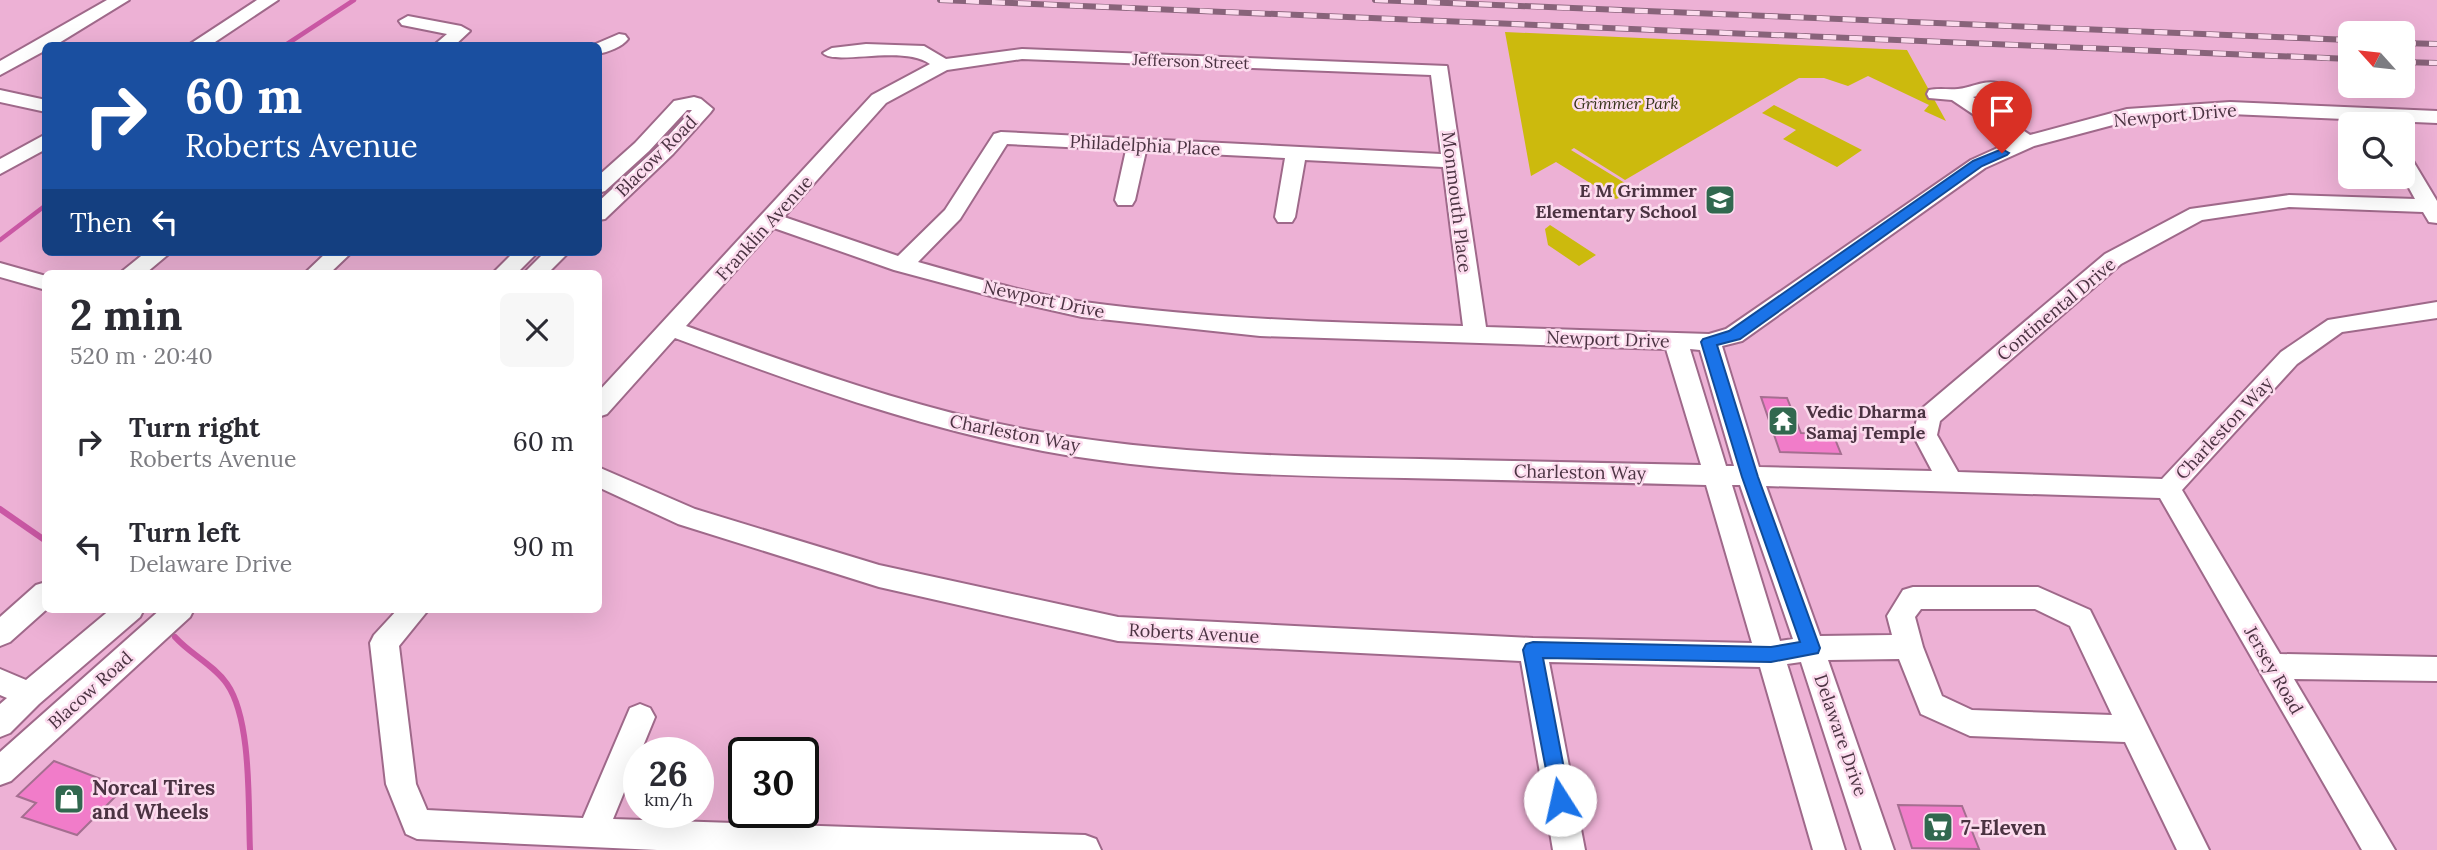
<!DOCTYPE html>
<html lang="en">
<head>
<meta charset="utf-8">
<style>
	:root { --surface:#fff; --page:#f7f7f7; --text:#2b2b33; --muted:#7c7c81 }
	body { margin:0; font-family:Lora,serif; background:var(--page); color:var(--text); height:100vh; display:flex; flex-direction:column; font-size:26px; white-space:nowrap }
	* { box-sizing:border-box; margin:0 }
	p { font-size:23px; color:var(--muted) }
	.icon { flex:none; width:38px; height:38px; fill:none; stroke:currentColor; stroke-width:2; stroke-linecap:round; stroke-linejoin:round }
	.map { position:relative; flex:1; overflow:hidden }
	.details { position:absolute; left:42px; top:270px; width:560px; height:343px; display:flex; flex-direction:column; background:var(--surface); border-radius:10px; box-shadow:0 7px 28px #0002 }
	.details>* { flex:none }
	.guide { position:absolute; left:42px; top:42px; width:560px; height:214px; border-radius:10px; box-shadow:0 7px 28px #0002; background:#1a4fa0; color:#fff; overflow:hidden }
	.needle { width:46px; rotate:297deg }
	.controls { position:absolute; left:2338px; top:21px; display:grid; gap:14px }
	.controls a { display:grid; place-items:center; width:77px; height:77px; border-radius:10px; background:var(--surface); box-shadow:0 7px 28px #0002; font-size:35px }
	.speed { position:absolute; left:623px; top:737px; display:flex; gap:14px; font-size:35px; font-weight:700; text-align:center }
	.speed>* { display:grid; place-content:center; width:91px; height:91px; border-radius:50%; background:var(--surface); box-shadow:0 7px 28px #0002; line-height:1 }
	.speed small { font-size:18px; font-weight:400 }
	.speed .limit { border:4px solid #111; border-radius:10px; background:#fff; color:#111 }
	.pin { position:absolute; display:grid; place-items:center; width:60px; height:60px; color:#fff; margin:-72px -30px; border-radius:50% 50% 50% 0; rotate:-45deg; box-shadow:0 0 7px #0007 }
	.pin .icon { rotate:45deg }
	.me { position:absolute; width:77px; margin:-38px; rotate:350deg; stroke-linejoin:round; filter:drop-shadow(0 0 5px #0008) }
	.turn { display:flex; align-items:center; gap:24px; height:147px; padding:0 28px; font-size:32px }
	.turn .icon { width:91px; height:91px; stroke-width:2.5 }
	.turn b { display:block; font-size:49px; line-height:60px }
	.then { display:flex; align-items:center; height:66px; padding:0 28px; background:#0003; gap:14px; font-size:26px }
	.round { display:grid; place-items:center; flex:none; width:74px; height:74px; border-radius:10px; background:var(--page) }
	.summary { display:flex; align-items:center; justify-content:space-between; height:119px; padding:0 28px }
	h1 { font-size:42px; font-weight:800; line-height:52px }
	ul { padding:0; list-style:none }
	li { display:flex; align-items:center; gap:21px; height:105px; padding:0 28px }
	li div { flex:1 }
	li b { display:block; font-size:26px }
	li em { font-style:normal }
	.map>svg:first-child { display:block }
</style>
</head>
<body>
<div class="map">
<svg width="2437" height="850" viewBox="0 0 2437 850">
	<rect width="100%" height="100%" fill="#edb1d5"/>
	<path fill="#ccba0d" d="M1505,32L1907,50L1946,121L1924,111L1929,105L1868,76L1848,86L1824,78H1799L1625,180L1574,148L1571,150L1638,191L1616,199L1556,162L1531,176Z
		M1774,105L1862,150L1837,167L1783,139L1796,130L1762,113Z
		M1550,225L1596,255L1579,266L1548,245L1545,229Z"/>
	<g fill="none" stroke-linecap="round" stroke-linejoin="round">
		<path stroke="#ca58a4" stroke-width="4.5" d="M284,46L354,0
			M0,240L46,205"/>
		<path stroke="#ca58a4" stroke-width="6" d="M0,509L46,541
			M175,637C190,654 214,665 227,684C252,720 248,806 250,850"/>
	</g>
	<path fill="#f17cc9" stroke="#a56e90" stroke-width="2" d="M1761,397L1787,398L1801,433L1833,434L1841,454L1780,452Z
		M54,761L124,788L77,835L22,817L36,803L17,796Z
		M1898,805L1962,806L1979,849L1912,848Z"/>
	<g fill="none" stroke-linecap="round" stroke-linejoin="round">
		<g stroke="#9f698a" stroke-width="4">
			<path id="minor" d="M107,0H129L54,46H46V50L0,75V61Z
				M257,0H278L209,46H187Z
				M408,16L461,26L470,31L454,46H433L447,34L402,25L399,21Z
				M619,34L625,35L628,39C622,47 608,52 598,54V46H591Z
				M866,44L924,46L946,59L1022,49L1447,66L1486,327L1709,334L1726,329L1971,160L2013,141L1952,100L1929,98L1927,94L1929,90C1939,88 1948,90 1958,89C1971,88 1983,80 1997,83L1999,87L1997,91L1973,97L2030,135L2127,109L2230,102L2437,111V123L2230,114L2128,121L2034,146L1985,168L1742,341L1722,346L1759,467L1932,471L1913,435L1919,411L2105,254L2190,209L2289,195L2415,199L2403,177V154L2410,156L2437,201V223L2429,222L2423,212L2289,207L2202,220L2121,264L1940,421L1937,435L1958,472L2162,479L2281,352L2328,320L2437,302V318L2342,332L2297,364L2182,490L2280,654L2437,657V681L2294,679L2395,850H2362L2160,498L1766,486L1820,636L1892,635L1887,616L1903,590L1913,587H2038L2090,610L2209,850H2177L2125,742L1970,736L1921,714L1899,659L1828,660L1894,850H1862L1801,662L1787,664L1845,850H1813L1760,667L1549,662L1585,850H1553L1521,661L1118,641L879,587L678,524L598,487V467L695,509L879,565L1118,617L1533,638L1752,643L1706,485C1606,482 1506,480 1405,478C1284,476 1162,473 1043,451C916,427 795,383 675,338L607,414L598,417V392L872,95L930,64C904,44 834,66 823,53L832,48ZM1022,59L1431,75L1441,154L1001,132L994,134L945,210L898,256L784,217L886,103L947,70ZM1007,144L1126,150L1115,200L1118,205H1132L1135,200L1146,151L1285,158L1275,217L1278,222H1292L1295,217L1305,160L1443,167L1463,326C1336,323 1210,319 1084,302C1028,294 972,277 918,262L960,219ZM774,228L894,270L1002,299L1082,317L1260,336L1666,349L1701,465C1607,463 1514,461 1420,459C1295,457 1169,454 1046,433C922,412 803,368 686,326ZM1690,349L1700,350L1734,466H1726ZM1732,485H1740L1793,639L1780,641ZM1921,609H2035L2070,626L2112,715L1972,710L1942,696L1923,647L1915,617Z
				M0,90L46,100V112L0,102Z
				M694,97L701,99L713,109L710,113L673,154L605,219L598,220V202L659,146L692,110H687L649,151L605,191L598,193V176L635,143L674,101Z
				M46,134V149L0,174V159Z
				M146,252H171L146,273H120Z
				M327,252H352L330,273H305Z
				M514,252H538L517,273H493Z
				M545,252H569L548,273H524Z
				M0,263L46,276V290L0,277Z
				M46,582L47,609L10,642L0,646V617L36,585Z
				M111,609H144L140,617L39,704L10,733L0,737V704L7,698L0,695V669L26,680Z
				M161,609H194L190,617L11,781L0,785V752Z
				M398,609H429L399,646L416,784L427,810L583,818L630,708L640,704L650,708L655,717L613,819L1085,835L1096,839L1101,850H657L417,839L406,834L386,784L370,643L374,635Z"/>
		</g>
		<use href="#minor" fill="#fff" fill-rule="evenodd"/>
		<g stroke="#88637a" stroke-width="6">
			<path id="rail" d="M940,0L2350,59
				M1375,0L2350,40
				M2403,43L2437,44
				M2403,62L2437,63"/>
		</g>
		<use href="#rail" stroke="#fcdcee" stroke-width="4.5" stroke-dasharray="13" stroke-linecap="butt"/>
	</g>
	<path fill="#1a73e8" stroke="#114b97" stroke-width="2" d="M2002,149L2009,153L2007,155L1982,166L1740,339L1717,345L1758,477L1820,648L1818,653L1771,662L1543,658L1570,800L1567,806L1560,809L1553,806L1523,650L1526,644L1533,642L1771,647L1800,642L1742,477L1701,342L1703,339L1729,331L1973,161Z"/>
	<defs>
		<g id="school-square" transform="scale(1.575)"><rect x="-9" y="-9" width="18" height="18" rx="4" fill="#31684f" stroke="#fcdcee"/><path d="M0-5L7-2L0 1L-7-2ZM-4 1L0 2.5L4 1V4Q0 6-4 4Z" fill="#fff"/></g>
		<g id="temple-square" transform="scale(1.575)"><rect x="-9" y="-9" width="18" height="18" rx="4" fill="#31684f" stroke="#fcdcee"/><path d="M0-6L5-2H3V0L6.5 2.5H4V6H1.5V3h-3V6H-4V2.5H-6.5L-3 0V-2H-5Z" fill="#fff"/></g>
		<g id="shop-square" transform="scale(1.575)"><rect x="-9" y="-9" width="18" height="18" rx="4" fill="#31684f" stroke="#fcdcee"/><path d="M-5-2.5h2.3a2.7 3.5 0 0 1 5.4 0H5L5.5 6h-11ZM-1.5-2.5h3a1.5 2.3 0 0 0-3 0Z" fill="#fff"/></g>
		<g id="supermarket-square" transform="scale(1.575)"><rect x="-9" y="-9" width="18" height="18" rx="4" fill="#31684f" stroke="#fcdcee"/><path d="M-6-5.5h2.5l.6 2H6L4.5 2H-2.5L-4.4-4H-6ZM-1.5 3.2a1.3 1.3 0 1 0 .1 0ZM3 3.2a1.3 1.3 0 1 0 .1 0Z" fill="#fff"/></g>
	</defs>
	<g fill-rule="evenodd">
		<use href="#school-square" x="1720" y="200"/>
		<use href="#temple-square" x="1783" y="421"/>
		<use href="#shop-square" x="69" y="799"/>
		<use href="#supermarket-square" x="1938" y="827"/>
	</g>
	<g text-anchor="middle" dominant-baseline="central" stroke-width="5" stroke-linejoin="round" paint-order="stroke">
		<g font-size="16" fill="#4b3342" stroke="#fcdcee">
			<text transform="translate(1191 61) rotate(2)">Jefferson Street</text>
		</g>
		<g font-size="16" font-style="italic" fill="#36331a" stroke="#fcdcee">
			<text x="1626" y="103">Grimmer Park</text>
		</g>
		<g font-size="18" fill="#4b3342" stroke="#fcdcee">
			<text transform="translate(2175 115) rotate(-5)">Newport Drive</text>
			<text transform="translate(1145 145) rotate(3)">Philadelphia Place</text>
			<text transform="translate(656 156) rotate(-45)">Blacow Road</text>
			<text transform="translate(1457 202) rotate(83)">Monmouth Place</text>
			<text transform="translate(764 228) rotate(-48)">Franklin Avenue</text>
			<text transform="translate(1044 299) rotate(12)">Newport Drive</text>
			<text transform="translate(2056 309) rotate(-40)">Continental Drive</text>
			<text transform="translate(1608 339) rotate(2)">Newport Drive</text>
			<text transform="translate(2224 428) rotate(-47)">Charleston Way</text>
			<text transform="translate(1015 433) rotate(11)">Charleston Way</text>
			<text transform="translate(1580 472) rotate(1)">Charleston Way</text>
			<text transform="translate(1194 633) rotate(3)">Roberts Avenue</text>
			<text transform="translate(2274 670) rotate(60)">Jersey Road</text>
			<text transform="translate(90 690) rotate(-42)">Blacow Road</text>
			<text transform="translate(1841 735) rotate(71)">Delaware Drive</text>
		</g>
		<g font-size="18" font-weight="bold" fill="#4b3342" stroke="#fcdcee" text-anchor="end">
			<text x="1697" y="190">E M Grimmer<tspan x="1697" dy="21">Elementary School</tspan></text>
			<text x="1806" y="411" text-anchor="start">Vedic Dharma<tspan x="1806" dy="21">Samaj Temple</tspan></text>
		</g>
		<g font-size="21" font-weight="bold" fill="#4b3342" stroke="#fcdcee" text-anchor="start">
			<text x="92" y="787">Norcal Tires<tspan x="92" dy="24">and Wheels</tspan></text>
			<text x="1961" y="827">7-Eleven</text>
		</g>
	</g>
</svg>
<div class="controls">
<a><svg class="needle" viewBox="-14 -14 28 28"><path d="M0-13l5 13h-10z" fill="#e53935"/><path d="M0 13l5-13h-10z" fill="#7c7c81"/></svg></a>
<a><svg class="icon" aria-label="search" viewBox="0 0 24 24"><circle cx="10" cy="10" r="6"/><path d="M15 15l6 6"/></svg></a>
</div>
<div class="speed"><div>26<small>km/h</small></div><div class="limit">30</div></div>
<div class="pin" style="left:2002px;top:153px;background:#d93025"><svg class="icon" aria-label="arrive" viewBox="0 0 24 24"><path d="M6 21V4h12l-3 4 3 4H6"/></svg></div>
<svg class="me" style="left:1560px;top:800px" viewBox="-20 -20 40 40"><circle r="19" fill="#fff"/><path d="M0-13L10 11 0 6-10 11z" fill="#1a73e8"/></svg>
<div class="guide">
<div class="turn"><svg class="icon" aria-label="right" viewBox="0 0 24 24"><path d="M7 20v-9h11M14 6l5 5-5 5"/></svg><div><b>60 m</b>Roberts Avenue</div></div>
<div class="then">Then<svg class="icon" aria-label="left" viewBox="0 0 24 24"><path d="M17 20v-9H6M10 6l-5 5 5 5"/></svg></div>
</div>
<section class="details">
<div class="summary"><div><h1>2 min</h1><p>520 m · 20:40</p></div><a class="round"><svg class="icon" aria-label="close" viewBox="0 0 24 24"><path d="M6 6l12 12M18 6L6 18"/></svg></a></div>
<ul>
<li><svg class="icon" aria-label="right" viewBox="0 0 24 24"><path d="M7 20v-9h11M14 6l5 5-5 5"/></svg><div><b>Turn right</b><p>Roberts Avenue</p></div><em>60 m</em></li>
<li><svg class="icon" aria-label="left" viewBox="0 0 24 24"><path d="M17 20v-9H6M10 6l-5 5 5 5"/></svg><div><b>Turn left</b><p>Delaware Drive</p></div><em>90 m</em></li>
</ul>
</section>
</div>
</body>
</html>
